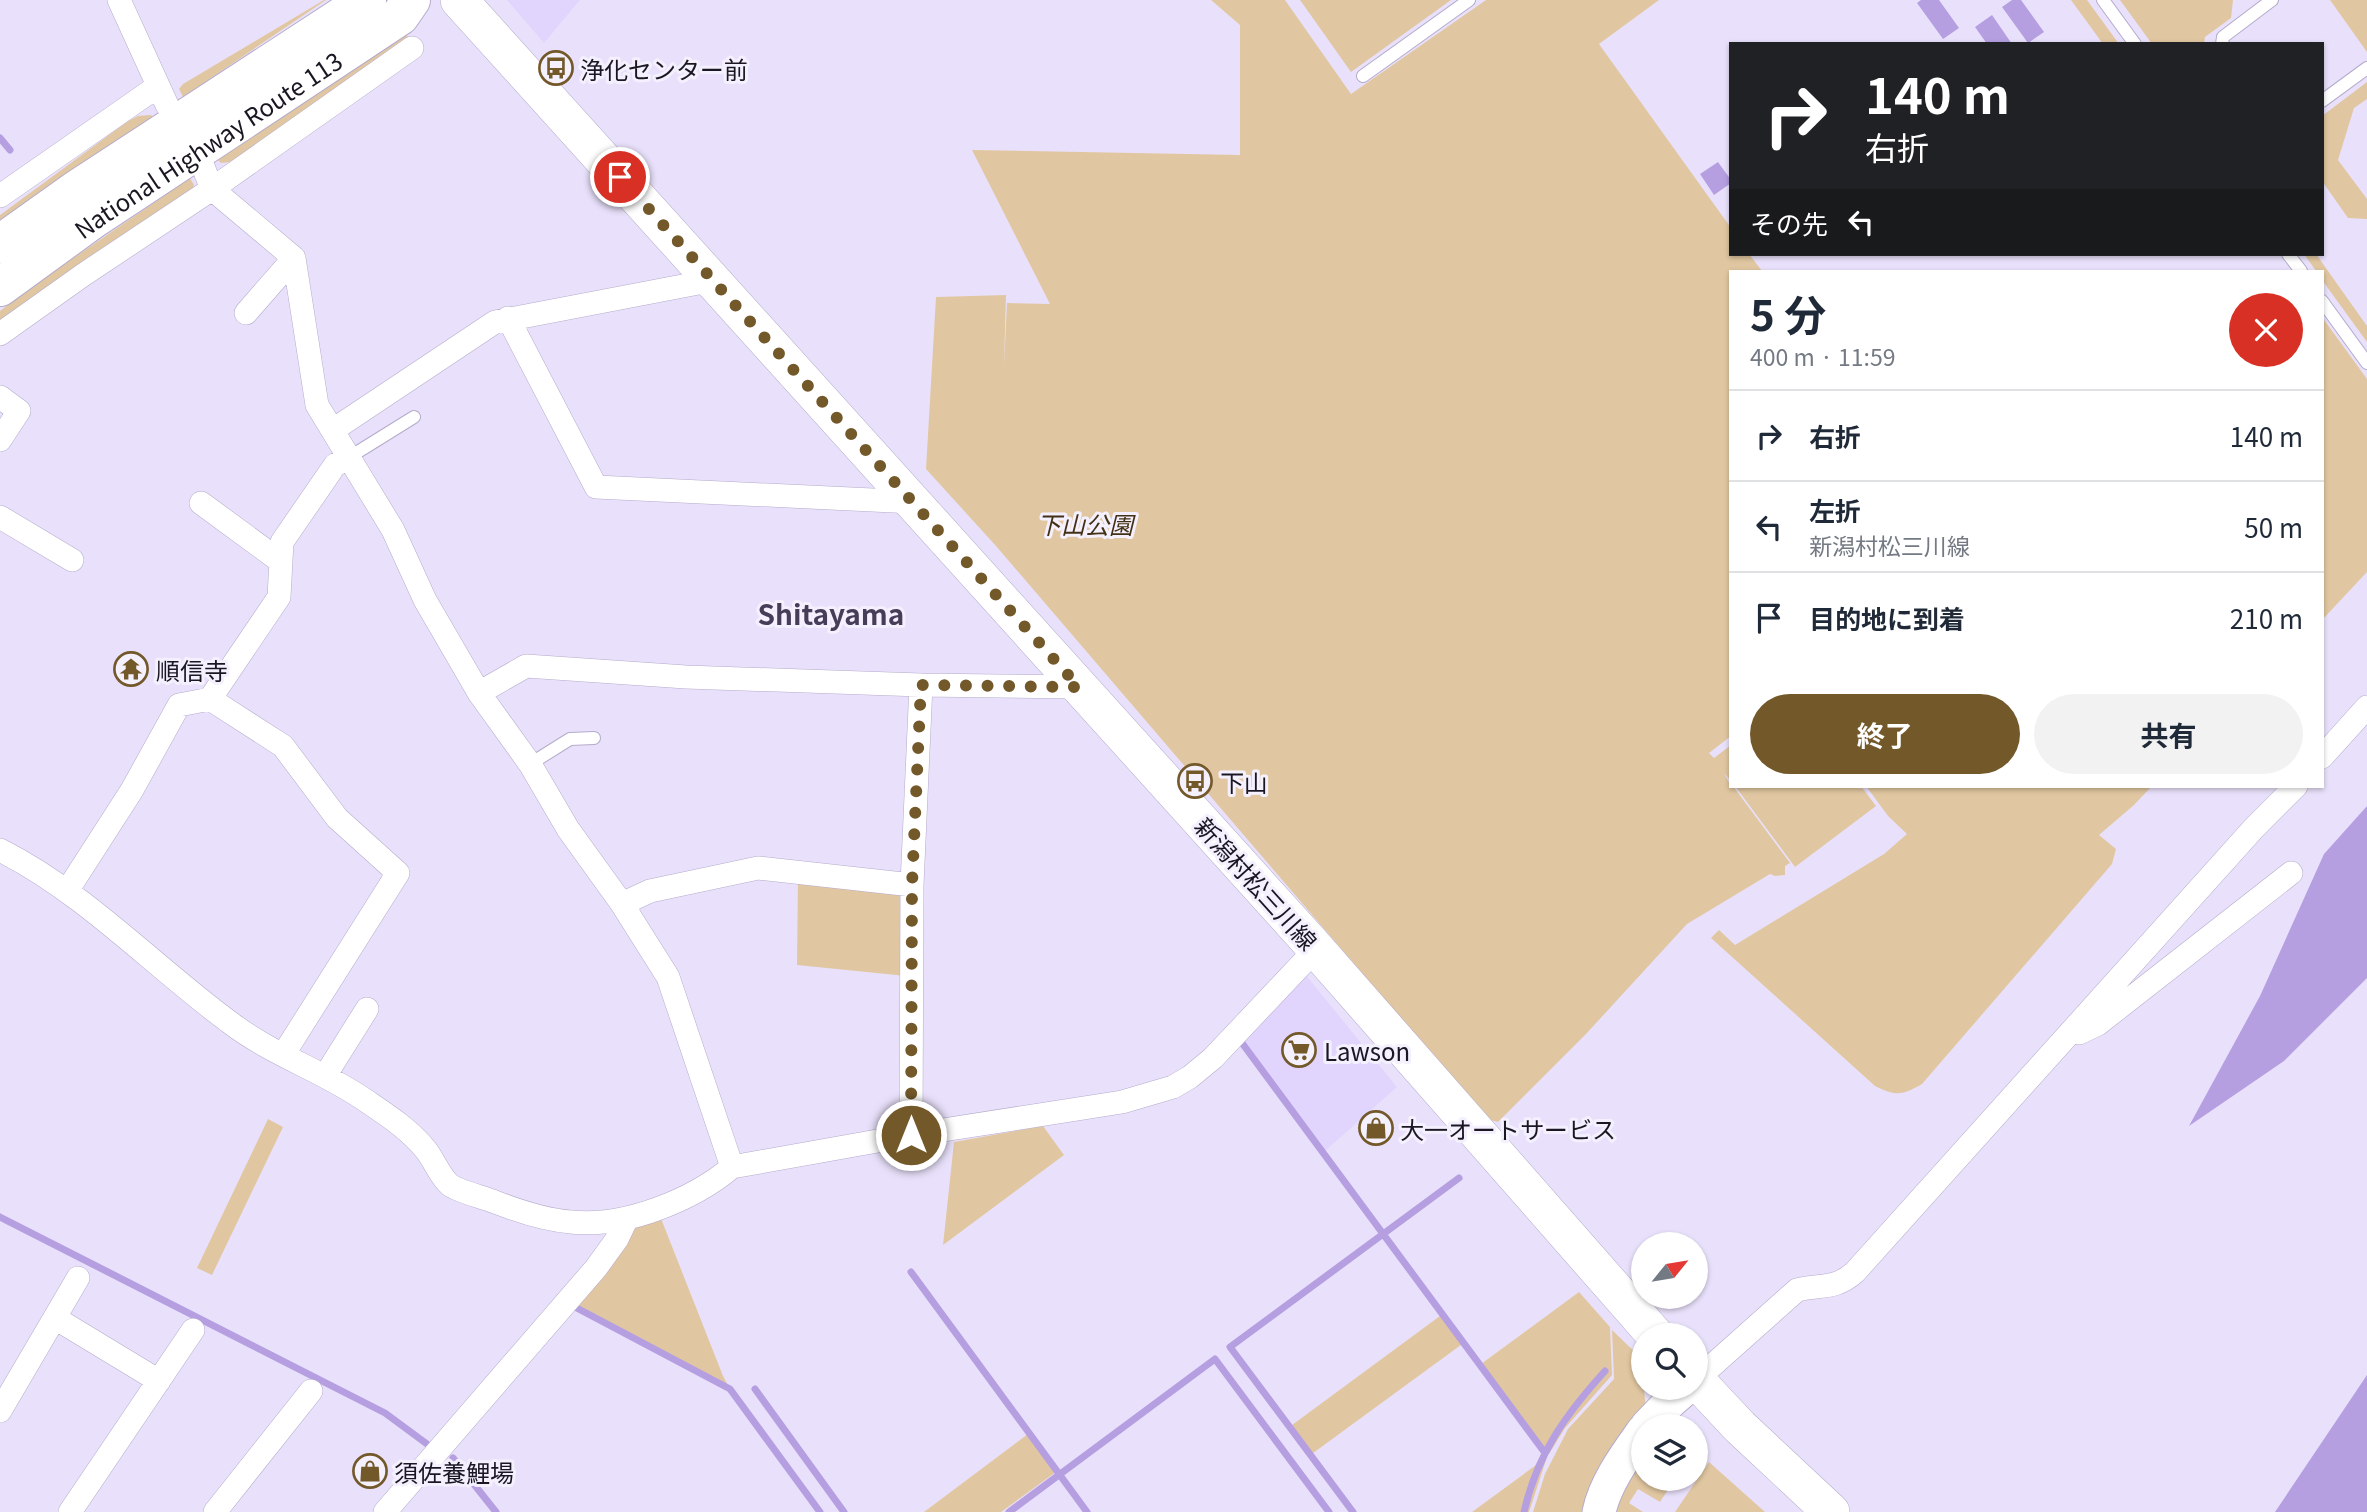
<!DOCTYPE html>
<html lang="ja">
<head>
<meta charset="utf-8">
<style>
	:root { --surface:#fff; --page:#f2f2f3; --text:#1f2937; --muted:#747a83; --line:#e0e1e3; --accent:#73582a }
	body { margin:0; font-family:Georgia,"Noto Sans JP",serif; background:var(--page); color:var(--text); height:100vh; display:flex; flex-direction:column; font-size:26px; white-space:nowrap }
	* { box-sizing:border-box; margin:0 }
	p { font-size:23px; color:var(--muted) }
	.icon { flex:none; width:38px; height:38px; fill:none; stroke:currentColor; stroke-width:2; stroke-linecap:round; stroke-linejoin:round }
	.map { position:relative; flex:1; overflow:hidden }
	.sheet { position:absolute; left:1729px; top:270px; width:595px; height:518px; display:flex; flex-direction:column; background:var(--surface); border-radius:0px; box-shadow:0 2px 5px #0004 }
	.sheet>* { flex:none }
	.top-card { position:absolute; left:1729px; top:42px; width:595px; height:214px; border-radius:0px; box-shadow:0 2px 5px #0004; background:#202124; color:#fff; overflow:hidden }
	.needle { width:46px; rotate:60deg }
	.controls { position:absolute; left:1631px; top:1232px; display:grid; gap:14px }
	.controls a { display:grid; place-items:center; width:77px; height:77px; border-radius:50%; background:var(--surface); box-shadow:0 2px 5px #0004; font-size:35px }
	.pin { position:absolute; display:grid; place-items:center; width:60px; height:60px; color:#fff; margin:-30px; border:4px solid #fff; border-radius:50%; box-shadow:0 2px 7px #0007 }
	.me { position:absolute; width:77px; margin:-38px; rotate:0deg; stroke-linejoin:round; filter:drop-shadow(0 0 5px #0008) }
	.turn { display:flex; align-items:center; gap:24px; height:147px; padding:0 21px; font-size:32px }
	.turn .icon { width:91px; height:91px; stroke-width:2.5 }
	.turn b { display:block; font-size:49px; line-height:60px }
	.then { display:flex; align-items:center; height:66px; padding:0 21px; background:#0003; gap:14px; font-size:26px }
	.round { display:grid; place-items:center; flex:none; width:74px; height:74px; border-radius:37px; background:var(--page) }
	.headline { display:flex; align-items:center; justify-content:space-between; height:119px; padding:0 21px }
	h1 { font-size:42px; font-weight:700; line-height:52px }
	.cta { display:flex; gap:14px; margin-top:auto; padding:14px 21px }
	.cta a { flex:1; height:80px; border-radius:42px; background:var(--accent); color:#fff; font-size:28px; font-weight:700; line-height:80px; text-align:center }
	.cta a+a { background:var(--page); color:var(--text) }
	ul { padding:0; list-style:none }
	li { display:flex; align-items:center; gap:21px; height:91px; padding:0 21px; border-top:2px solid var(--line) }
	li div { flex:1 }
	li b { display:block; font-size:26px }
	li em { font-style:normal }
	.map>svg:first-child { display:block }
</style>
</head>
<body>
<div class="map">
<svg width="2367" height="1512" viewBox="0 0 2367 1512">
	<rect width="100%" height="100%" fill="#e9e1fb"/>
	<path fill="#e2d5fd" d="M507,0H580L544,43Z
		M1305,974L1397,1087L1325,1151L1243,1041Z"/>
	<path fill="#e1c7a1" d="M324,0H326L183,97L179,89L183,84Z
		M1211,0H1285L1351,94L1486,0H1659L1599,44L1731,228V254H1749L1762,271H1731V736L1709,753L1714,758L1731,745V781L1724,773L1731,786H1733L1790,863L1785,866V875L1775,876L1770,874L1687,924L1586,1034L1498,1122L1487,1119L996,546L926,469L936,297L1006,295L1004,367L1007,303L1050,304L972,150L1240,155V25Z
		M1300,0H1451L1351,72Z
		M2071,0H2087L2119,44H2103Z
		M2120,0H2233L2231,18L2205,37L2204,44H2152Z
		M2330,0H2367V52Z
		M405,33L408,37L230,162L221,163L216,158Z
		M2367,82V99L2354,108L2338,160L2367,199V219L2348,218L2322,181V116Z
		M151,115L154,118L0,230V215L128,121L138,116Z
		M188,175L194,185L192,191L0,322V311L28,289L164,196Z
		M2304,254H2316L2367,326V342L2322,280V271H2316Z
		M2322,317L2367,379V572L2322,620Z
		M1735,786H1861L1876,806L1795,867Z
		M1866,786H2152L2134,805L2099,835L2116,849L2112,864L1922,1084C1901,1096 1896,1096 1875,1086L1711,938L1719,930L1735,945L1884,854L1907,834L1888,816Z
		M798,879L907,889L906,976L797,965Z
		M268,1119L283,1127L212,1275L197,1268Z
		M1043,1126L1064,1155L943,1245L954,1142Z
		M660,1216L723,1376L730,1389L573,1306L633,1233L635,1224Z
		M1579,1292L1610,1327L1612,1375L1565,1428L1549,1454L1481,1364Z
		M1444,1313L1465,1342L1309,1456L1288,1428Z
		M1612,1330L1641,1358L1646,1410L1584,1512H1533L1545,1474L1568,1429L1614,1379Z
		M1028,1434L1056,1472L1001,1512H924Z
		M1643,1456V1479H1675L1660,1502L1638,1489L1629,1503L1643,1512H1613L1619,1496Z
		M1547,1457L1529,1512H1472Z
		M1709,1462L1765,1512H1675Z"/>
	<path fill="#b59fe1" d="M1921,0H1939L1959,28L1943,39L1917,3Z
		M2012,0H2021L2044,32L2028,43L2002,7Z
		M1992,15L2012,44H1987L1975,27Z
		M1718,162L1731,180V183L1714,195L1700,174Z
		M2367,806V978L2284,1061L2189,1126L2260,996L2324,854Z
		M2367,1375V1512H2275Z"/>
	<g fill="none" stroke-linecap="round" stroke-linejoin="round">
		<path stroke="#b59fe1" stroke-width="7" d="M0,138L10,150
			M1242,1043L1545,1453
			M0,1217L385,1413L427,1444
			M911,1272L1087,1512
			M573,1306L730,1389L820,1512
			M755,1389L844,1512
			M453,1458L496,1512
			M1009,1512L1215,1359L1329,1512
			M1353,1512L1230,1347L1459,1178
			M1524,1512C1537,1454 1566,1414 1605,1371"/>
		<g stroke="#b5abcb" stroke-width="14">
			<path id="lane" d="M2103,0L2135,44
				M2222,44L2223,37L2272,0
				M1363,76L1469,0
				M2322,101L2367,68
				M2288,254L2301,271
				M2322,301L2367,363
				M348,458L414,417
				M530,764L570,739L594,738"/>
		</g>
		<g stroke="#b5abcb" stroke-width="24">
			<path id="street" d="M119,0L167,105
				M202,164L212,189L294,258L317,405L393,530L425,600L479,693L530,764L568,829L622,904L668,977L732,1167
				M0,196L158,86
				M246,313L294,258
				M508,318L596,487L915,502
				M0,334L83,275L212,189L412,48
				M0,397L19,411L0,440
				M333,430L495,322L714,280
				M201,503L280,561
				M0,517L72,560
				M479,693L526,666L686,677L921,685L1079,687
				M210,699L283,746L337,818L398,873L283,1055
				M2322,757L2367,707
				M0,850C87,894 154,967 232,1024C273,1055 323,1071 365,1100C387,1115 409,1129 426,1150C434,1160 440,1177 450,1185C460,1192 483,1197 495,1202C518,1211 546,1220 571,1222C624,1228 693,1200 732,1167L911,1135L1122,1102L1173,1087L1190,1077L1213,1058L1316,949
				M67,891L132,790L179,705L210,699L279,597L282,542L335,465L348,458
				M622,904L650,891L758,868L912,885
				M2079,1033L2098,1024L2121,1006L2291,873
				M325,1076L367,1009
				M911,1135L912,885L921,685
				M55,1318L159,1381
				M1696,1380L1797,1290C1821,1284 1835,1290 1855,1272L2254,828L2296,786
				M0,1411L78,1278
				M70,1512L193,1330
				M215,1512L311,1391
				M385,1512L596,1268L617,1239L627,1218"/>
		</g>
		<g stroke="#b5abcb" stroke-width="35">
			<path id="secondary" d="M1647,1426L1671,1401L1686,1388
				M1599,1512C1605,1483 1626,1455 1643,1431"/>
		</g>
		<g stroke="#b5abcb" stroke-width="38">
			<path id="primary" d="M459,0L1310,942L1655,1335
				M1696,1380L1740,1427L1831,1512"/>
		</g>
		<g stroke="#b5abcb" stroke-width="40">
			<g id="highway">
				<path d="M0,244L76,190L367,0"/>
				<path id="s1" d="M0,287L92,220L400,16L411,0"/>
			</g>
		</g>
		<use href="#lane" stroke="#fff" stroke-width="12"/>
		<use href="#street" stroke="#fff" stroke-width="23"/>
		<use href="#secondary" stroke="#fff" stroke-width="33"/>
		<use href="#primary" stroke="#fff" stroke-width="37"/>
		<use href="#highway" stroke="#fff" stroke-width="38"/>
	</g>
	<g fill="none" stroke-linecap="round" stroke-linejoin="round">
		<path stroke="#73582a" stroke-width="12" stroke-dasharray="0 21.6" d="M620,177L1079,687L921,685L912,885L911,1135"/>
	</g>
	<defs>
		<g id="bus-ring" transform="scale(1.75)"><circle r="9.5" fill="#f4f0fe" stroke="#73582a" stroke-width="1.5"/><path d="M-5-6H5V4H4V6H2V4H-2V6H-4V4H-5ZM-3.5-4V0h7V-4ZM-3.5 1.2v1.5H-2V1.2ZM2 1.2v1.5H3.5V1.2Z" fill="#73582a"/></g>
		<g id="temple-ring" transform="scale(1.75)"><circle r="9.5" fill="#f4f0fe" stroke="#73582a" stroke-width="1.5"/><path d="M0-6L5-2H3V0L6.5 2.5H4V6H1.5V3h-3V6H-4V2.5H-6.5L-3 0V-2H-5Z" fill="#73582a"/></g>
		<g id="supermarket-ring" transform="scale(1.75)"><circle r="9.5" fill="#f4f0fe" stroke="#73582a" stroke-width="1.5"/><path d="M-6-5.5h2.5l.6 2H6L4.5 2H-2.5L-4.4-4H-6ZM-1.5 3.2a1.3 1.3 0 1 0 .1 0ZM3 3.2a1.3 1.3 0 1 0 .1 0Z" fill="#73582a"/></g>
		<g id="shop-ring" transform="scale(1.75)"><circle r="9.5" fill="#f4f0fe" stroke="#73582a" stroke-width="1.5"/><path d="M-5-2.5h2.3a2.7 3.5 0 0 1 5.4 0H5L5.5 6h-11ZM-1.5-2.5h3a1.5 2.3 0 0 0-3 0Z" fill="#73582a"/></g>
	</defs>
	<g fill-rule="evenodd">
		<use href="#bus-ring" x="556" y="68"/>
		<use href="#temple-ring" x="131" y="669"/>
		<use href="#bus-ring" x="1195" y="781"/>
		<use href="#supermarket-ring" x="1299" y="1050"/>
		<use href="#shop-ring" x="1376" y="1128"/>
		<use href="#shop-ring" x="370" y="1471"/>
	</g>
	<g text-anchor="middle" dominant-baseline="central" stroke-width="6" stroke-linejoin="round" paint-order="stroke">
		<g font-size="24" fill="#1a1622" stroke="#f4f0fe" text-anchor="start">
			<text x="580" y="68">浄化センター前</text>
			<text x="156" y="669">順信寺</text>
			<text x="1220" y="781">下山</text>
			<text x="1324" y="1050">Lawson</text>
			<text x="1400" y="1128">大一オートサービス</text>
			<text x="394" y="1471">須佐養鯉場</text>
		</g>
		<g font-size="24" fill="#1a1622" stroke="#f4f0fe">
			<text stroke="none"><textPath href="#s1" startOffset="252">National Highway Route 113</textPath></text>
			<text transform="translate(1257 883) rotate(48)">新潟村松三川線</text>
		</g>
		<g font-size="24" font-style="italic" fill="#423114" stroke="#f4f0fe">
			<text x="1085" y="523">下山公園</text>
		</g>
		<g font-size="28" font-weight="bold" fill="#463d58" stroke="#f4f0fe">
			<text x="831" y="613">Shitayama</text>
		</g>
	</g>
</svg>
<div class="controls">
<a><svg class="needle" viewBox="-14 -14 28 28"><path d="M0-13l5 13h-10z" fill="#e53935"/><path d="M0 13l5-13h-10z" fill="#747a83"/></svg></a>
<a><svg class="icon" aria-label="search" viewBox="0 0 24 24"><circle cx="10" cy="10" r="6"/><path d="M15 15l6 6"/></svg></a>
<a><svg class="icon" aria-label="layers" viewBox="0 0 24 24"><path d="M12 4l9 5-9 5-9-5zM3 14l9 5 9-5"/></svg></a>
</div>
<div class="pin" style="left:620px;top:177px;background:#d93025"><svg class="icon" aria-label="arrive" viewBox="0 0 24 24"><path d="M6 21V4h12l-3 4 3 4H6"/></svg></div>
<svg class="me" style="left:911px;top:1135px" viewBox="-20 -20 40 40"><circle r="17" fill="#73582a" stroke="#fff" stroke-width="3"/><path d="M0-11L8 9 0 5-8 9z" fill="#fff"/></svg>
<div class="top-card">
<div class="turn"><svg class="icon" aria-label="right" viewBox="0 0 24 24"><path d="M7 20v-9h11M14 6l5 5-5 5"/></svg><div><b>140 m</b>右折</div></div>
<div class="then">その先<svg class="icon" aria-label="left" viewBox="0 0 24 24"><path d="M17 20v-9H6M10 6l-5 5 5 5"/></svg></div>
</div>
<section class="sheet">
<div class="headline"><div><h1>5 分</h1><p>400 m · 11:59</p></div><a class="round" style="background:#d93025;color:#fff"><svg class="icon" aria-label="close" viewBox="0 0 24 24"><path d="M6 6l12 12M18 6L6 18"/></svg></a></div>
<ul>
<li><svg class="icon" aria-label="right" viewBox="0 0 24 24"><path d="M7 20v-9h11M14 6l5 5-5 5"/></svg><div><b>右折</b></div><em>140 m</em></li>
<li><svg class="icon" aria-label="left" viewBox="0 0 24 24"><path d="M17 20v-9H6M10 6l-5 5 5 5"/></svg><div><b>左折</b><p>新潟村松三川線</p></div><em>50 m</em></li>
<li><svg class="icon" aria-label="arrive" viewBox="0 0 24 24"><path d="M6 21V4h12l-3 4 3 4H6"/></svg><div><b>目的地に到着</b></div><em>210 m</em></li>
</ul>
<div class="cta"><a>終了</a><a>共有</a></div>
</section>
</div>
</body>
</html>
